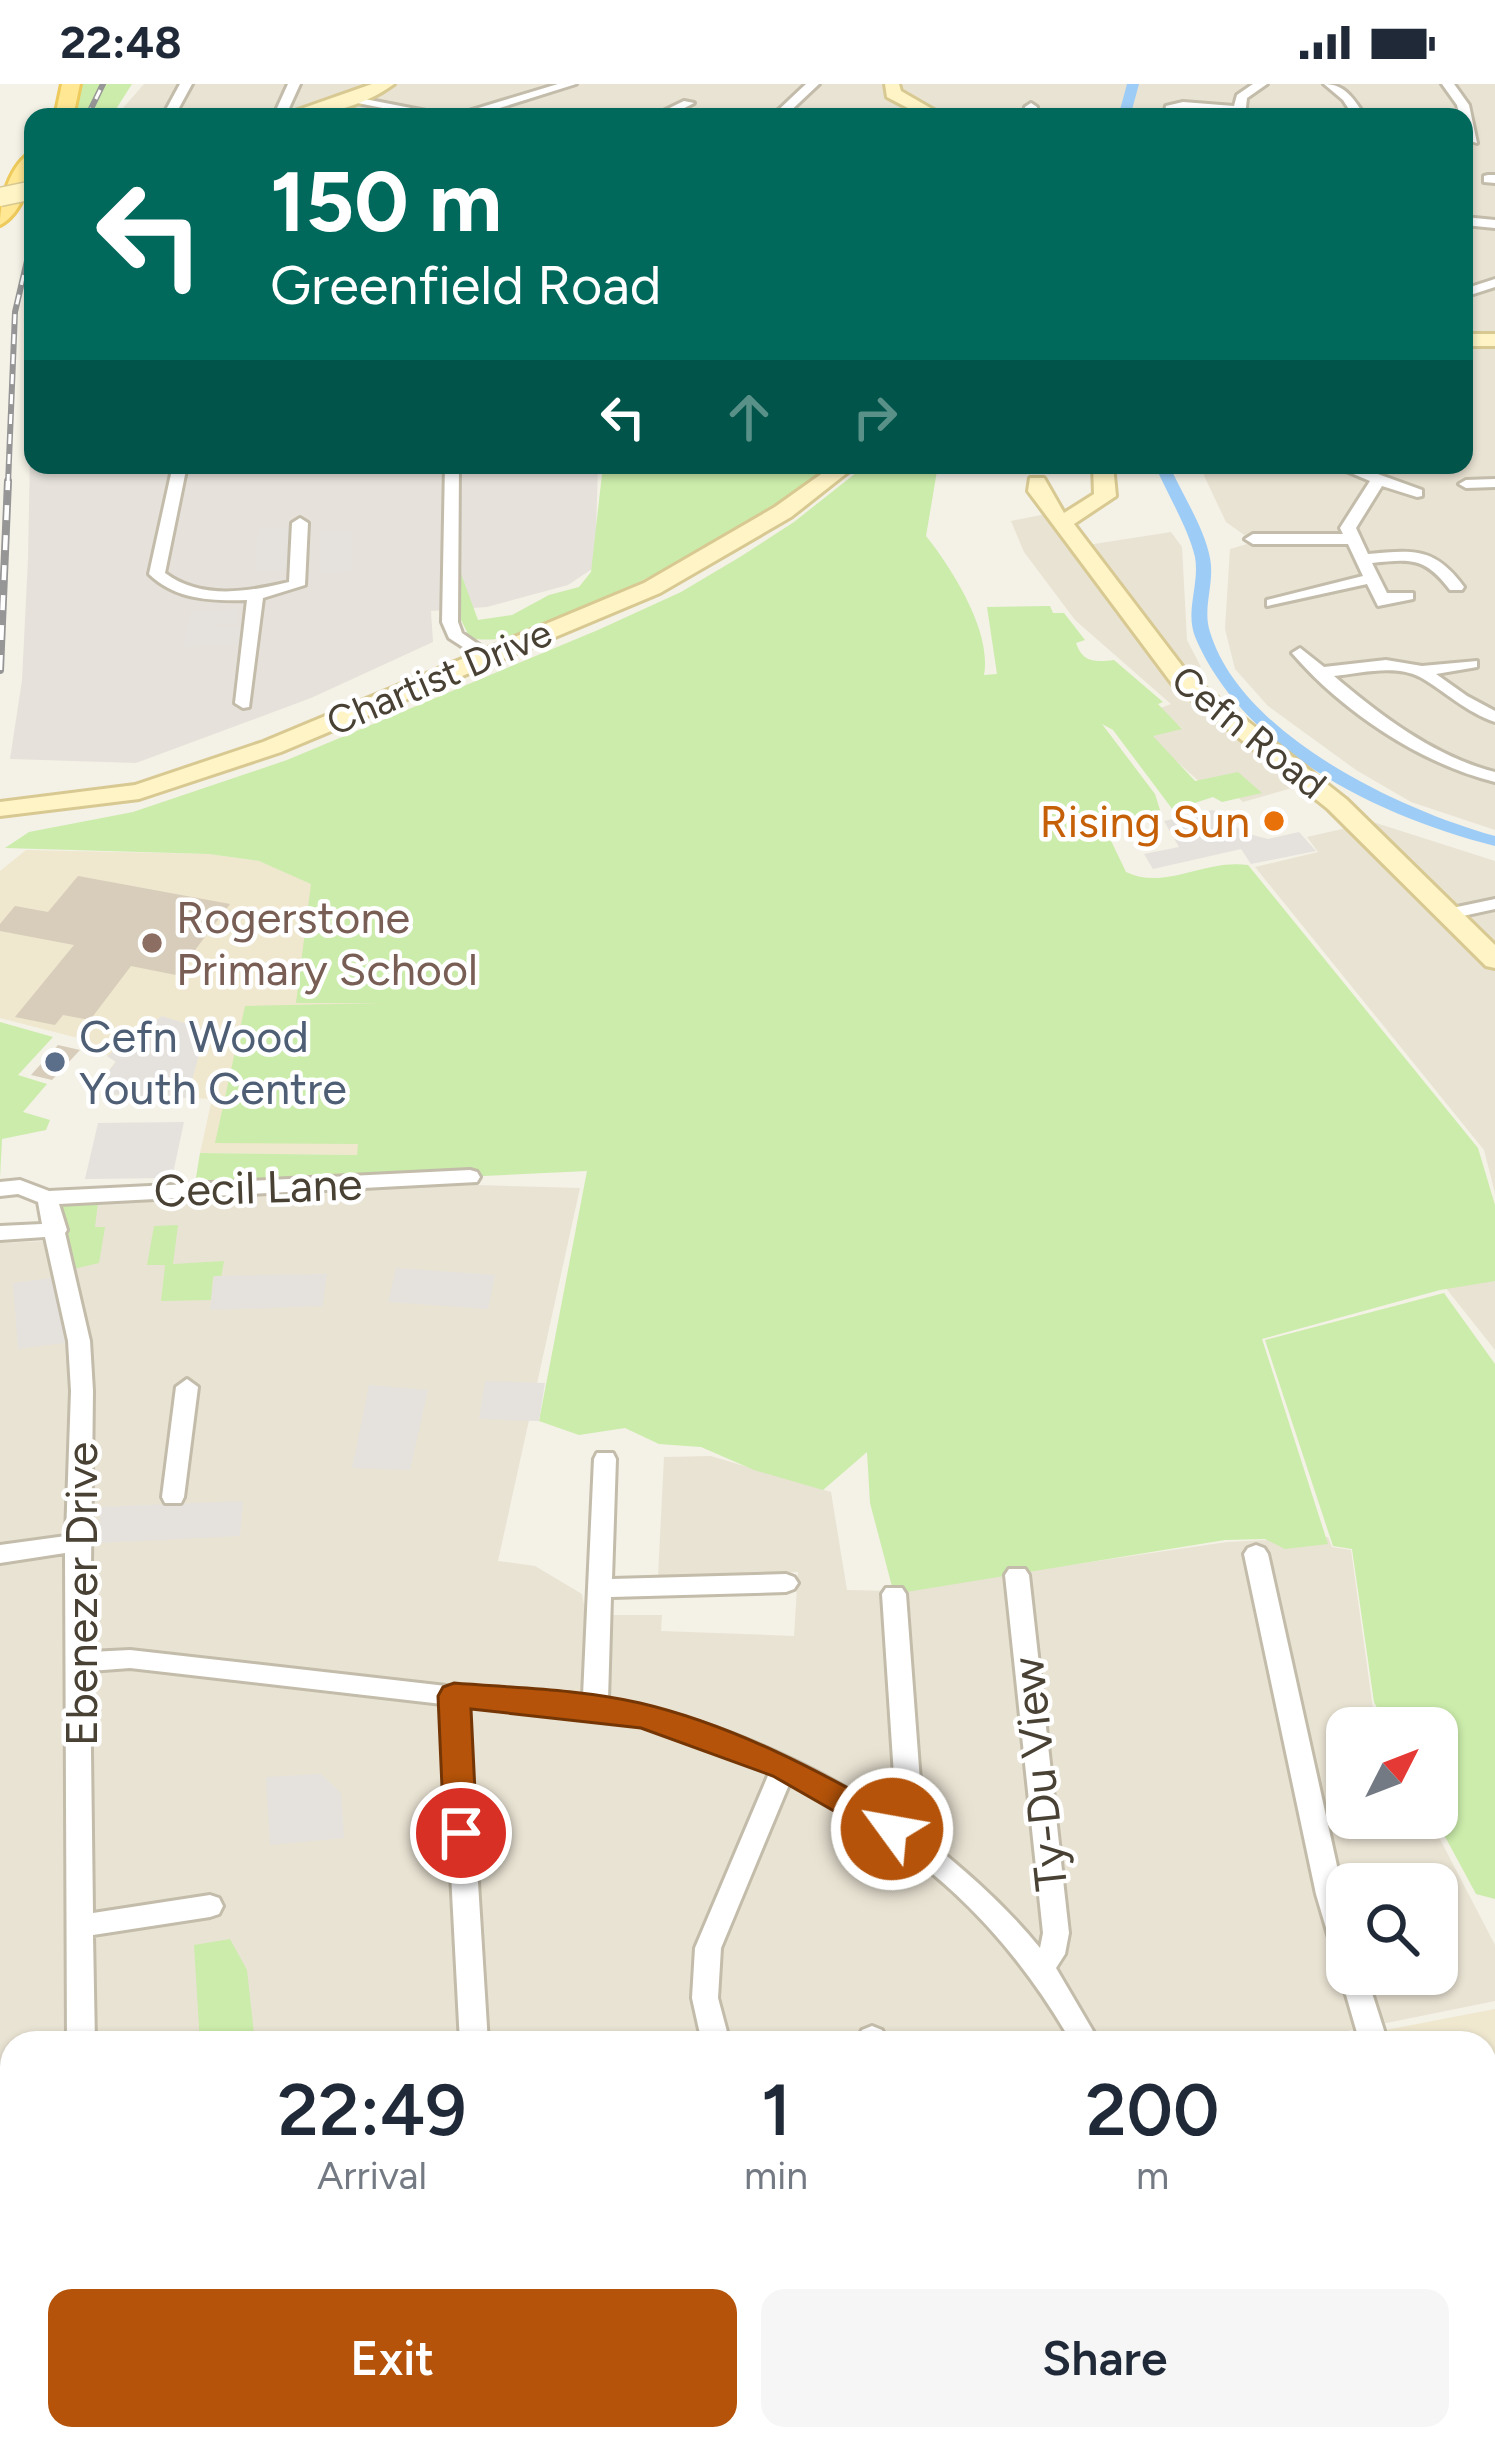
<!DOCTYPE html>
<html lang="en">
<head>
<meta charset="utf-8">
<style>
	:root { --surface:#fff; --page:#f6f6f7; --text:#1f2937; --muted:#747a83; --accent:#b45309 }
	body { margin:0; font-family:Figtree,sans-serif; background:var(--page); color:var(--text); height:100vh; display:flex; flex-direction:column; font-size:45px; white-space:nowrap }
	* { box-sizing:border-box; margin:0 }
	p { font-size:39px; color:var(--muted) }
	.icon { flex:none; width:66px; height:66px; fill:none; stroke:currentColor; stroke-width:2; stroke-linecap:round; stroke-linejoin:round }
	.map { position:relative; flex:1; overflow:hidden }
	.drawer { position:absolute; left:0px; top:1947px; width:1497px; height:420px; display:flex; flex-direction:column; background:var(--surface); border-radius:36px 36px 0 0; box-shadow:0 3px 9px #0004 }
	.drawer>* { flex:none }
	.banner { position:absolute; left:24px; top:24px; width:1449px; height:366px; border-radius:24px; box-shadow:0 3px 9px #0004; background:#00695c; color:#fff; overflow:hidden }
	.needle { width:78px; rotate:48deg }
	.controls { position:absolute; left:1326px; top:1623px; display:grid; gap:24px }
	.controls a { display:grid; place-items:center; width:132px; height:132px; border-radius:24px; background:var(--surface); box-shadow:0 3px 9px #0004; font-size:60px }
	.pin { position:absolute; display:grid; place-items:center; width:102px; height:102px; color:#fff; margin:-51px; border:6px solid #fff; border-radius:50%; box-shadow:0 3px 12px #0007 }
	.me { position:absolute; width:132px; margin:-66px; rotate:302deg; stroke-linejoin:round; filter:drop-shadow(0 0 9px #0008) }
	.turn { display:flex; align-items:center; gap:42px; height:252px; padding:0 48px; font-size:54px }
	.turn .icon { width:156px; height:156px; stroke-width:2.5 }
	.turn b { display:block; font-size:84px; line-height:102px }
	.lanes { display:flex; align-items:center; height:114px; padding:0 48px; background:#0003; justify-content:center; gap:60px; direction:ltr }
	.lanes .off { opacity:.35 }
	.eta { display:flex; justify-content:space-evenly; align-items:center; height:204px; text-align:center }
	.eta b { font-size:72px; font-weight:600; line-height:84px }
	.action { display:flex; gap:24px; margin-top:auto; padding:24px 48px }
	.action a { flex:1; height:138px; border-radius:24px; background:var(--accent); color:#fff; font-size:48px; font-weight:600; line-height:138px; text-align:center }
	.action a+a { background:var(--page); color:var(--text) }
	.status { display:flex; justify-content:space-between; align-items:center; height:84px; padding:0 60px; background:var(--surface); direction:ltr }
	.status svg { height:33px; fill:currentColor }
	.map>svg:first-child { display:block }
</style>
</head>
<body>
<div class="status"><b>22:48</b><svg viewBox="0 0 49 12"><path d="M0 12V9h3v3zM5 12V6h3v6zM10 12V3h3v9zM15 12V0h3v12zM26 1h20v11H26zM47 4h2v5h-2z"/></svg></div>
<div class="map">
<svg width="1495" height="2367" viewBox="0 0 1495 2367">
	<rect width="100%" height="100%" fill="#f4f1e6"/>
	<path fill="#e9e3d3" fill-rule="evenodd" d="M144,0H1495V746L1411,718L1356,686L1268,622L1235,585L1225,545L1230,465L1254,458L1226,438L1199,381H1464V33H327L318,23L274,33H115Z
		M1046,430L1075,463L1171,448L1182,463L1187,556L1201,583L1162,591L1306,700L1243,718L1217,694L1201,699L1148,652L1182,644L1158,625L1171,620L1075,536L1024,468L1011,437Z
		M1373,738L1495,777V1109L1484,1066L1255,783L1318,768L1307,753Z
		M410,1099L580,1104L498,1477L535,1482L582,1510L586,1531H662L661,1547L794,1552L798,1488L658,1493L664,1373L711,1372L831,1408L847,1506L890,1507L1227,1458L1328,1453L1332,1463L1351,1466L1373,1625L1383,1644H1347V1734H1429L1495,1861V1917L1347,1947L1351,1959H12V2355H1485V2195L1495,2193V2367H0V1159L68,1156L60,1118ZM1347,1800H1437V1890H1347Z
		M1495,1195V1266L1445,1203Z"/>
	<path fill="#e6e2db" d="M33,213V381H598L595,483L568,501L487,523L431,527L433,558L311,614L136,679L10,675L22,596L28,475Z"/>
	<path fill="#efe7ce" d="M26,766L209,770L259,777L312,800L386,919L357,1071L200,1069L212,1015L107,1010L100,998L116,977L82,955L0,934V787Z
		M1495,1925V2187L1485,2189V1959H1374L1370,1949Z"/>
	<path fill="#cbecab" d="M71,0H132L111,33H69Z
		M603,381H831C742,447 669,488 566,530C535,543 504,561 470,554L461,536L460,487L478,536L512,531L549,511L579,503L591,488Z
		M866,381H938L926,452C953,486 992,548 984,591L997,590L987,523L1050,522L1053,529H1064L1085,556L1076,559C1083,579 1095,578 1114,576L1163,618L1158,620L1182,645L1153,652L1195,697L1238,688L1262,709L1222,718L1213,713L1173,726L1113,646L1102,640L1155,710L1160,726L1103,740L1126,788C1165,807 1203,775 1248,781L1478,1064L1495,1121V1197L1440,1206L1262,1255L1328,1460L1285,1465L1265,1455L1225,1456L894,1510L870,1419L867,1368L823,1406L754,1386L701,1363L659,1360L625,1344L579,1351L539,1337L587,1087L194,1106L200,1069L357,1071L358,1060L215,1059L245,922L385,919H296L311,800L259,777L209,770L5,764L29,748L133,728L287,676L598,546L681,508L740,473L794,438Z
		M0,938L53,953L18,991L47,1000L23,1028L50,1036L46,1046L2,1055L0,1094Z
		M99,1110L95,1143H105L99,1179L65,1187L47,1114Z
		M178,1141L173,1180L224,1177L221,1194L213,1193L211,1216L161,1217L165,1181H147L154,1142Z
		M1444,1209L1495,1280V1815L1476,1810L1435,1734L1437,1644H1388L1374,1618L1352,1465L1333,1462L1265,1256Z
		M230,1855L247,1886L255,1959H200L194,1861Z"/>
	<path fill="#e5e2de" d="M290,443L288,485L255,487L258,445Z
		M352,446V487L319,490L321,447Z
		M238,525L237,539L196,542H240L239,560L183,563L191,527Z
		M1213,726L1245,749L1268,755L1299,748L1316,767L1251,780L1241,765L1153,785L1144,770L1179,763L1164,737Z
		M162,932L206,946L187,1014L107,1010L100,998L116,978L107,972Z
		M184,1038L172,1094L85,1095L98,1039Z
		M396,1184L495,1191L488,1225L388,1218Z
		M327,1190L323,1222L210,1226L214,1192Z
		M66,1192L79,1257L18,1265L13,1199Z
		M485,1297L545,1299L539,1337L479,1335Z
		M369,1301L428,1306L410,1386L352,1384Z
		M243,1417L240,1452L97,1459L101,1423Z
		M321,1690L341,1709L344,1754L270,1761L266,1693Z"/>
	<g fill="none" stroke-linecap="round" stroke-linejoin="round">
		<path fill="#9dccf6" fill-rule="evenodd" d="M1127,0H1139L1130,33H1118Z
			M1155,381H1169C1182,410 1204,443 1210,474C1215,499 1202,524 1210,548C1241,651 1400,726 1495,752V762C1381,733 1246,669 1196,555C1184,528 1200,501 1195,473C1188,443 1167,410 1155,381Z"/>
	</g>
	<path fill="#d7cdba" d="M78,792L230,820L176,891L131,882L90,936L63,931L55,941L15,933L74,861L0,847V840L15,822L48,828Z
		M58,961L80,966L52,996L31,991Z"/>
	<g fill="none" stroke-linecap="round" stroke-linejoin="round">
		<g stroke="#c3bcaa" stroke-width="6">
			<path id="street" d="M180,0H192L174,33H162Z
				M288,0H300L285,33H273Z
				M558,0H576L471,33H427L343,16L349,12L452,32Z
				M806,0H819L784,33H771Z
				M1253,0H1267L1247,14L1245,33L1183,26L1176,27V33H1164L1166,22L1183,18L1234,22L1237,11Z
				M1324,0C1346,0 1354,16 1366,33H1354L1343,16Z
				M1442,0H1454L1469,21L1477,59L1467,56L1464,33H1460L1457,21Z
				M684,17L694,19L667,33H651Z
				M1031,19L1037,23L1036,33H1024L1025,23Z
				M1488,91H1495V99L1484,98V92Z
				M1464,133L1495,136V144L1464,141Z
				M1495,195V203L1464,213V205Z
				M173,381H187L165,489C201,516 248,508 289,498L292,439L300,434L308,439L305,501L263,514L249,623L243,624L235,619L247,516C211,517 176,516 149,490Z
				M445,381H459L458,538L462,549L492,570V576L486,578L449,554L442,538Z
				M1332,381H1353L1422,406V412L1417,413L1382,402L1356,444L1368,470C1414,466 1435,463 1464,503L1462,506H1450C1425,473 1411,475 1372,479L1387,509H1413V515L1378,522L1367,500L1267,522V516L1363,492L1348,460H1253L1245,455L1253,450H1343L1340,444L1370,397Z
				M1495,395V403L1466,404L1459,400L1466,396Z
				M1300,564L1324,583L1386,576L1422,582L1477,577V583L1436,590L1467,612L1495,627V638C1466,628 1446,608 1420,593C1395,580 1361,589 1334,592C1381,632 1435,673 1495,688V698C1419,679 1342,627 1292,569Z
				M1495,815V825L1449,835L1440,830L1443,826Z
				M470,1086L477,1088L480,1093L477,1098L59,1120L67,1146L65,1149L90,1257L93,1307L90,1568L130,1566L455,1603L583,1612L594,1375L597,1369H613L616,1375L612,1495L786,1490L794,1493L798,1499L794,1505L786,1508L611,1513L608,1616C708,1632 804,1676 890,1730L896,1722L882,1510L886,1504H902L906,1510L922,1724L909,1742C957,1779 1002,1817 1040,1864L1043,1849L1005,1491L1009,1485H1025L1029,1491L1069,1849L1065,1870L1056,1884L1100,1959H1072C1002,1837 915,1761 790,1698L721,1864L718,1914L730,1959H702L692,1914L695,1864L770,1687L704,1660L622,1637L467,1622L488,1959H460L442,1620L130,1584L90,1587L93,1829L210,1811L219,1814L223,1822L219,1830L210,1833L93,1851L95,1959H67L65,1469L0,1479V1461L66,1452L71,1307L68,1257L45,1153L0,1156V1142L42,1140L38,1118L18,1110L0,1112V1098L20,1096L49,1107Z
				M187,1295L198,1303L184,1413L181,1419H165L162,1413L176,1303Z
				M1256,1461L1264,1464L1268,1470L1347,1827V1890H1366L1388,1959H1360L1340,1890L1345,1881L1338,1879L1334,1871L1316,1810L1244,1470L1248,1464Z
				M872,1942L882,1946L888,1959H860L858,1954L862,1946Z
				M1485,2225L1495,2229V2277L1485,2273Z
				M81,2355H111L112,2367H82Z
				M485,2355H515L516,2367H486Z
				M773,2355H803L805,2367H775Z
				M1034,2355H1064V2367H1034Z
				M1252,2355H1282L1286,2367H1256Z"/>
		</g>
		<g stroke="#d8c992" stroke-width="6">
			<path id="secondary" d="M372,0H394C362,24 317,33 278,33Z
				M885,0H899L901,7L946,33H925L887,13Z
				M1464,250H1495V262H1464Z
				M834,381H857L791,433L660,509L281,668L139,715L0,732V718L135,701L263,658L644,499L775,423Z
				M1093,381H1113L1116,412L1074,440L1189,591L1346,715L1495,861V884L1486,882L1328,725L1173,601L1028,407L1030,394H1044L1064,429L1094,410Z"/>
		</g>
		<g stroke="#edca5b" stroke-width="6">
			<path id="primary" d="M62,0H80L73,33H55Z
				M33,67C33,92 23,129 0,141C0,116 10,80 33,67Z"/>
		</g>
		<use href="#street" fill="#fff" fill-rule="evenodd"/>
		<use href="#secondary" fill="#fff4c5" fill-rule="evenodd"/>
		<use href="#primary" fill="#ffe794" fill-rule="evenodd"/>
		<g stroke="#969696" stroke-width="6">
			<path id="rail-far1" d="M87,33L103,0
				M8,400L15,228L33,151"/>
		</g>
		<g stroke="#969696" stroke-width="8">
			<path id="rail" d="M0,586L8,397"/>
		</g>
		<use href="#rail-far1" stroke="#fff" stroke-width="3" stroke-dasharray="10" stroke-linecap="butt"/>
		<use href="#rail" stroke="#fff" stroke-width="4.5" stroke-dasharray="15" stroke-linecap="butt"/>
		<g stroke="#d8c992" stroke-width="21" stroke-linecap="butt">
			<path id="secondary-bridge" d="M0,113L33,106"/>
		</g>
		<use href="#secondary-bridge" stroke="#fff4c5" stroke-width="18"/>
	</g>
	<path fill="#b45309" stroke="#753606" stroke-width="3" d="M454,1599C516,1604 579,1605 640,1619C734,1641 821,1688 904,1735L909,1745L904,1754L892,1758L881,1754L773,1692L641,1644L471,1625L477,1749L473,1759L461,1763L449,1759L444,1749L438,1612L443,1603Z"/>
	<circle fill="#e8710a" stroke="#fff" stroke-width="4.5" cx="1274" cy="737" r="12"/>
	<circle fill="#8d6e63" stroke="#fff" stroke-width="4.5" cx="152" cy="859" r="12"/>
	<circle fill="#5c6f8a" stroke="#fff" stroke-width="4.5" cx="55" cy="978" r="12"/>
	<g text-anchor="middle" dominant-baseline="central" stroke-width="9" stroke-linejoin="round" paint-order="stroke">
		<g font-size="39" fill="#484134" stroke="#fff">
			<text transform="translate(439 593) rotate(-23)">Chartist Drive</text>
			<text transform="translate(1249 648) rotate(39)">Cefn Road</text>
		</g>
		<g font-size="45" fill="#c56008" stroke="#fff" text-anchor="end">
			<text x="1250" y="737">Rising Sun</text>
		</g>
		<g font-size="45" fill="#785e54" stroke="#fff" text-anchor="start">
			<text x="176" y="833">Rogerstone<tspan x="176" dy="52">Primary School</tspan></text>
		</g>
		<g font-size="45" fill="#4e5e75" stroke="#fff" text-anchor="start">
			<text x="79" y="952">Cefn Wood<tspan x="79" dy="52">Youth Centre</tspan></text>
		</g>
		<g font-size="45" fill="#484134" stroke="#fff">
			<text transform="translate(258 1103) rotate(-2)">Cecil Lane</text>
			<text transform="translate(81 1510) rotate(-90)">Ebenezer Drive</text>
			<text transform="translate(1039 1690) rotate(-96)">Ty-Du View</text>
		</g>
	</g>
</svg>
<div class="controls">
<a><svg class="needle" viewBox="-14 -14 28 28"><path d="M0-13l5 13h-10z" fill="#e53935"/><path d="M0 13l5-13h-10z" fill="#747a83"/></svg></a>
<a><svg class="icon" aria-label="search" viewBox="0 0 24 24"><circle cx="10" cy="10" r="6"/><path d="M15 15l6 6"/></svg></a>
</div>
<div class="pin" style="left:461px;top:1749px;background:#d93025"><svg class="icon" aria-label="arrive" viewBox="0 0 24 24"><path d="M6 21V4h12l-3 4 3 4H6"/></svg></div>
<svg class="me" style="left:892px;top:1745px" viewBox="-20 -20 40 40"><circle r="17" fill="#b45309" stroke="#fff" stroke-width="3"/><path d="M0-11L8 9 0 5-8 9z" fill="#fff"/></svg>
<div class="banner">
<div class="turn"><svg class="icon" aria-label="left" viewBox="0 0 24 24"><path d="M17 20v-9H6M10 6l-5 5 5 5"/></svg><div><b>150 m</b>Greenfield Road</div></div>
<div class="lanes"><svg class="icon" aria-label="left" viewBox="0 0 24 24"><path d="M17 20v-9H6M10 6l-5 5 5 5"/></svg><svg class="icon off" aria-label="ahead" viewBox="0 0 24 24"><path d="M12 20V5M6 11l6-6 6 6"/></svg><svg class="icon off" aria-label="right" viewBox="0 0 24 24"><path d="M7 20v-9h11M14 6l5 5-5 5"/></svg></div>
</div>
<section class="drawer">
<div class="eta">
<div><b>22:49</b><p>Arrival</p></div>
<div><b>1</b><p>min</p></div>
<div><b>200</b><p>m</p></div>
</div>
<div class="action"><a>Exit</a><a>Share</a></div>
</section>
</div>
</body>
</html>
